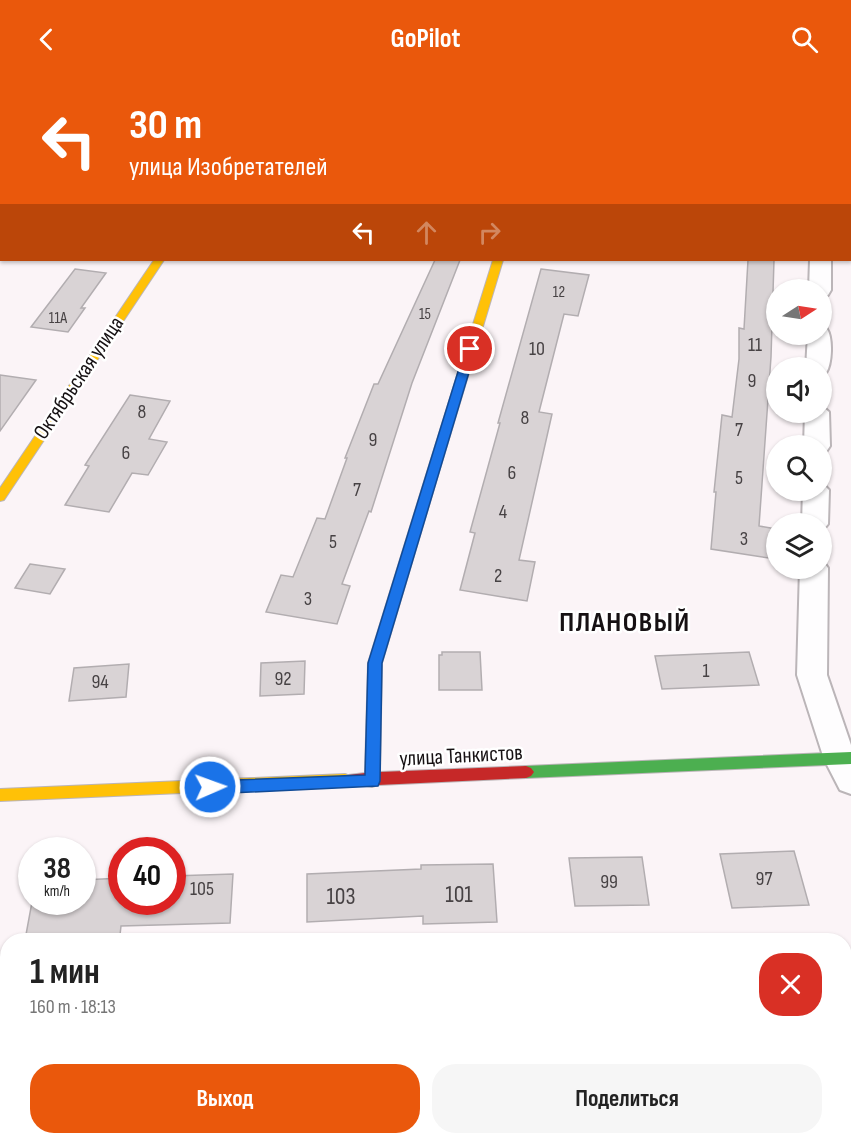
<!DOCTYPE html>
<html lang="ru">
<head>
<meta charset="utf-8">
<style>
	:root { --surface:#fff; --page:#f6f6f6; --text:#222; --muted:#767676; --accent:#ea580c }
	body { margin:0; font-family:"Sofia Sans Condensed",sans-serif; background:var(--page); color:var(--text); height:100vh; display:flex; flex-direction:column; font-size:22px; white-space:nowrap }
	* { box-sizing:border-box; margin:0 }
	p { font-size:20px; color:var(--muted) }
	.icon { flex:none; width:33px; height:33px; fill:none; stroke:currentColor; stroke-width:2; stroke-linecap:round; stroke-linejoin:round }
	.map { position:relative; flex:1; overflow:hidden }
	.drawer { position:absolute; left:0px; top:855px; width:852px; height:212px; display:flex; flex-direction:column; background:var(--surface); border-radius:24px 24px 0 0; box-shadow:0 2px 4px #0004 }
	.drawer>* { flex:none }
	.banner { position:absolute; left:0px; top:0px; width:852px; height:183px; box-shadow:0 2px 4px #0004; background:#ea580c; color:#fff; overflow:hidden }
	.needle { width:39px; rotate:78deg }
	.tools { position:absolute; left:766px; top:201px; display:grid; gap:12px }
	.tools a { display:grid; place-items:center; width:66px; height:66px; border-radius:50%; background:var(--surface); box-shadow:0 2px 4px #0004; font-size:30px }
	.speed { position:absolute; left:18px; top:759px; display:flex; gap:12px; font-size:30px; font-weight:700; text-align:center }
	.speed>* { display:grid; place-content:center; width:78px; height:78px; border-radius:50%; background:var(--surface); box-shadow:0 2px 4px #0004; line-height:1 }
	.speed small { font-size:15px; font-weight:400 }
	.speed .limit { border:9px solid #d22; background:#fff; color:#111 }
	.pin { position:absolute; display:grid; place-items:center; width:51px; height:51px; color:#fff; margin:-26px; border:3px solid #fff; border-radius:50%; box-shadow:0 2px 6px #0007 }
	.me { position:absolute; width:66px; margin:-33px; rotate:88deg; stroke-linejoin:round; filter:drop-shadow(0 0 4px #0008) }
	.turn { display:flex; align-items:center; gap:21px; height:126px; padding:0 30px; font-size:27px }
	.turn .icon { width:78px; height:78px; stroke-width:2.5 }
	.turn b { display:block; font-size:42px; line-height:51px }
	.lanes { display:flex; align-items:center; height:57px; padding:0 30px; background:#0003; justify-content:center; gap:30px; direction:ltr }
	.lanes .off { opacity:.35 }
	.round { display:grid; place-items:center; flex:none; width:63px; height:63px; border-radius:24px; background:var(--page) }
	.head { display:flex; align-items:center; justify-content:space-between; height:102px; padding:0 30px }
	h1 { font-size:36px; font-weight:700; line-height:45px }
	.primary-button { display:flex; gap:12px; margin-top:auto; padding:12px 30px }
	.primary-button a { flex:1; height:69px; border-radius:24px; background:var(--accent); color:#fff; font-size:24px; font-weight:700; line-height:69px; text-align:center }
	.primary-button a+a { background:var(--page); color:var(--text) }
	header { display:flex; justify-content:space-between; align-items:center; height:78px; padding:0 30px; background:var(--accent); color:#fff; font-size:27px; font-weight:700 }
	.map>svg:first-child { display:block }
</style>
</head>
<body>
<header><svg class="icon" aria-label="back" viewBox="0 0 24 24"><path d="M15 5l-7 7 7 7"/></svg>GoPilot<svg class="icon" aria-label="search" viewBox="0 0 24 24"><circle cx="10" cy="10" r="6"/><path d="M15 15l6 6"/></svg></header>
<div class="map">
<svg width="851" height="1066" viewBox="0 0 851 1066">
	<rect width="100%" height="100%" fill="#fbf4f7"/>
	<path fill="#d9d3d5" stroke="#b2adb0" stroke-width="1.5" d="M435,182H460L412,305L371,434L369,433L342,506L350,508L337,546L266,534L281,497L293,499L317,440L325,441L347,380H345L374,306H378Z
		M748,182H774L771,279L759,448L776,451L775,481L711,471L716,414H714L722,337L732,339L739,281V250L744,251Z
		M75,191L106,195L81,230H85L68,254L31,249Z
		M541,191L589,197L578,238L564,236L539,334L552,336L519,482L535,484L527,523L460,512L475,455L470,454L500,345H498Z
		M0,297L36,302L0,353Z
		M130,317L170,323L149,361L167,364L148,397L132,395L109,434L65,427L89,388L85,387Z
		M30,486L65,491L50,516L15,510Z
		M442,574H480L482,612H439V577H442Z
		M749,574L759,607L662,611L655,578Z
		M305,583L304,616L260,618L261,585Z
		M129,586L126,619L69,623L74,590Z
		M794,773L809,827L732,830L720,776Z
		M642,779L649,827L575,828L569,780Z
		M493,786L497,844L423,846V838L307,844V796L421,791V787Z
		M233,796L230,845L121,848L120,857L25,862L32,824H82V802L122,800V824H172V798Z"/>
	<g fill="none" stroke-linecap="round" stroke-linejoin="round">
		<g stroke="#bbb5b8" stroke-width="3">
			<path id="lane" d="M0,127H2L0,134Z"/>
		</g>
		<g stroke="#bbb5b8" stroke-width="4">
			<path id="street" d="M282,0H311L312,2H283Z
				M544,0H562V2H544Z
				M812,0H830V2H812Z
				M0,21H2V31H0Z
				M850,54H851V66H850Z
				M810,182H831V212L828,217L822,218V212H809Z
				M822,250L827,251C833,260 832,286 826,295L822,296V290H806L808,256H822Z
				M822,328L829,334L830,368L826,374L822,375V368H804L805,334H822Z
				M822,405L829,412L828,446L822,453V446H802L803,412H822Z
				M822,482L828,490L827,597L851,667V716L840,712L824,681L797,597L800,490H822Z"/>
		</g>
		<g stroke="#bbb5b8" stroke-width="2">
			<path id="fast" d="M851,674V686L526,700L521,698L518,694L521,690L526,688Z"/>
		</g>
		<g stroke="#bbb5b8" stroke-width="2">
			<path id="slow" d="M154,182H164L4,422L0,423V410Z
				M493,182H503L439,394L437,397H429L427,394Z
				M345,696L350,698L353,702L350,706L345,708L0,723V711Z"/>
		</g>
		<g stroke="#bbb5b8" stroke-width="2">
			<path id="jam" d="M433,390L439,394L382,585L380,694L526,688L531,690L534,694L531,698L526,700L378,707L372,709C361,706 350,710 340,706L337,702L340,698L365,695L368,585L427,394Z"/>
		</g>
		<use href="#lane" fill="#fefdfe" fill-rule="evenodd"/>
		<use href="#street" fill="#fefdfe" fill-rule="evenodd"/>
		<use href="#fast" fill="#4caf50" fill-rule="evenodd"/>
		<use href="#slow" fill="#ffc107" fill-rule="evenodd"/>
		<use href="#jam" fill="#c62828" fill-rule="evenodd"/>
	</g>
	<path fill="#1a73e8" stroke="#114b97" stroke-width="1.5" d="M470,268L476,271L382,585L380,703L378,708L210,716L204,714L202,709L204,705L210,703L365,697L368,585L465,271Z"/>
	<g text-anchor="middle" dominant-baseline="central" stroke-width="5" stroke-linejoin="round" paint-order="stroke">
		<g font-size="16" fill="#474244">
			<text x="559" y="214">12</text>
			<text x="425" y="236">15</text>
			<text x="58" y="240">11А</text>
		</g>
		<g font-size="20" fill="#474244">
			<text x="755" y="267">11</text>
			<text x="537" y="271">10</text>
			<text x="752" y="303">9</text>
			<text x="142" y="334">8</text>
			<text x="525" y="340">8</text>
			<text x="739" y="352">7</text>
			<text x="373" y="362">9</text>
			<text x="126" y="375">6</text>
			<text x="512" y="395">6</text>
			<text x="739" y="400">5</text>
			<text x="357" y="412">7</text>
			<text x="503" y="434">4</text>
			<text x="744" y="461">3</text>
			<text x="333" y="464">5</text>
			<text x="498" y="498">2</text>
			<text x="308" y="521">3</text>
			<text x="706" y="593">1</text>
			<text x="283" y="601">92</text>
			<text x="100" y="604">94</text>
			<text x="764" y="801">97</text>
			<text x="609" y="804">99</text>
			<text x="202" y="811">105</text>
		</g>
		<g font-size="22" fill="#161113" stroke="#fff">
			<text transform="translate(79 300) rotate(-56)">Октябрьская улица</text>
			<text transform="translate(461 678) rotate(-3)">улица Танкистов</text>
		</g>
		<g font-size="24" fill="#474244">
			<text x="459" y="816">101</text>
			<text x="341" y="818">103</text>
		</g>
		<g font-size="28" font-weight="bold" letter-spacing="1.5" fill="#161113" stroke="#fff">
			<text x="625" y="544">ПЛАНОВЫЙ</text>
		</g>
	</g>
</svg>
<div class="tools">
<a><svg class="needle" viewBox="-14 -14 28 28"><path d="M0-13l5 13h-10z" fill="#e53935"/><path d="M0 13l5-13h-10z" fill="#767676"/></svg></a>
<a><svg class="icon" aria-label="sound" viewBox="0 0 24 24"><path d="M4 9h4l5-4v14l-5-4H4zM17 9q2 3 0 6"/></svg></a>
<a><svg class="icon" aria-label="search" viewBox="0 0 24 24"><circle cx="10" cy="10" r="6"/><path d="M15 15l6 6"/></svg></a>
<a><svg class="icon" aria-label="layers" viewBox="0 0 24 24"><path d="M12 4l9 5-9 5-9-5zM3 14l9 5 9-5"/></svg></a>
</div>
<div class="speed"><div>38<small>km/h</small></div><div class="limit">40</div></div>
<div class="pin" style="left:470px;top:271px;background:#d93025"><svg class="icon" aria-label="arrive" viewBox="0 0 24 24"><path d="M6 21V4h12l-3 4 3 4H6"/></svg></div>
<svg class="me" style="left:210px;top:709px" viewBox="-20 -20 40 40"><circle r="17" fill="#1a73e8" stroke="#fff" stroke-width="3"/><path d="M0-11L8 9 0 5-8 9z" fill="#fff"/></svg>
<div class="banner">
<div class="turn"><svg class="icon" aria-label="left" viewBox="0 0 24 24"><path d="M17 20v-9H6M10 6l-5 5 5 5"/></svg><div><b>30 m</b>улица Изобретателей</div></div>
<div class="lanes"><svg class="icon" aria-label="left" viewBox="0 0 24 24"><path d="M17 20v-9H6M10 6l-5 5 5 5"/></svg><svg class="icon off" aria-label="ahead" viewBox="0 0 24 24"><path d="M12 20V5M6 11l6-6 6 6"/></svg><svg class="icon off" aria-label="right" viewBox="0 0 24 24"><path d="M7 20v-9h11M14 6l5 5-5 5"/></svg></div>
</div>
<section class="drawer">
<div class="head"><div><h1>1 мин</h1><p>160 m · 18:13</p></div><a class="round" style="background:#d93025;color:#fff"><svg class="icon" aria-label="close" viewBox="0 0 24 24"><path d="M6 6l12 12M18 6L6 18"/></svg></a></div>
<div class="primary-button"><a>Выход</a><a>Поделиться</a></div>
</section>
</div>
</body>
</html>
